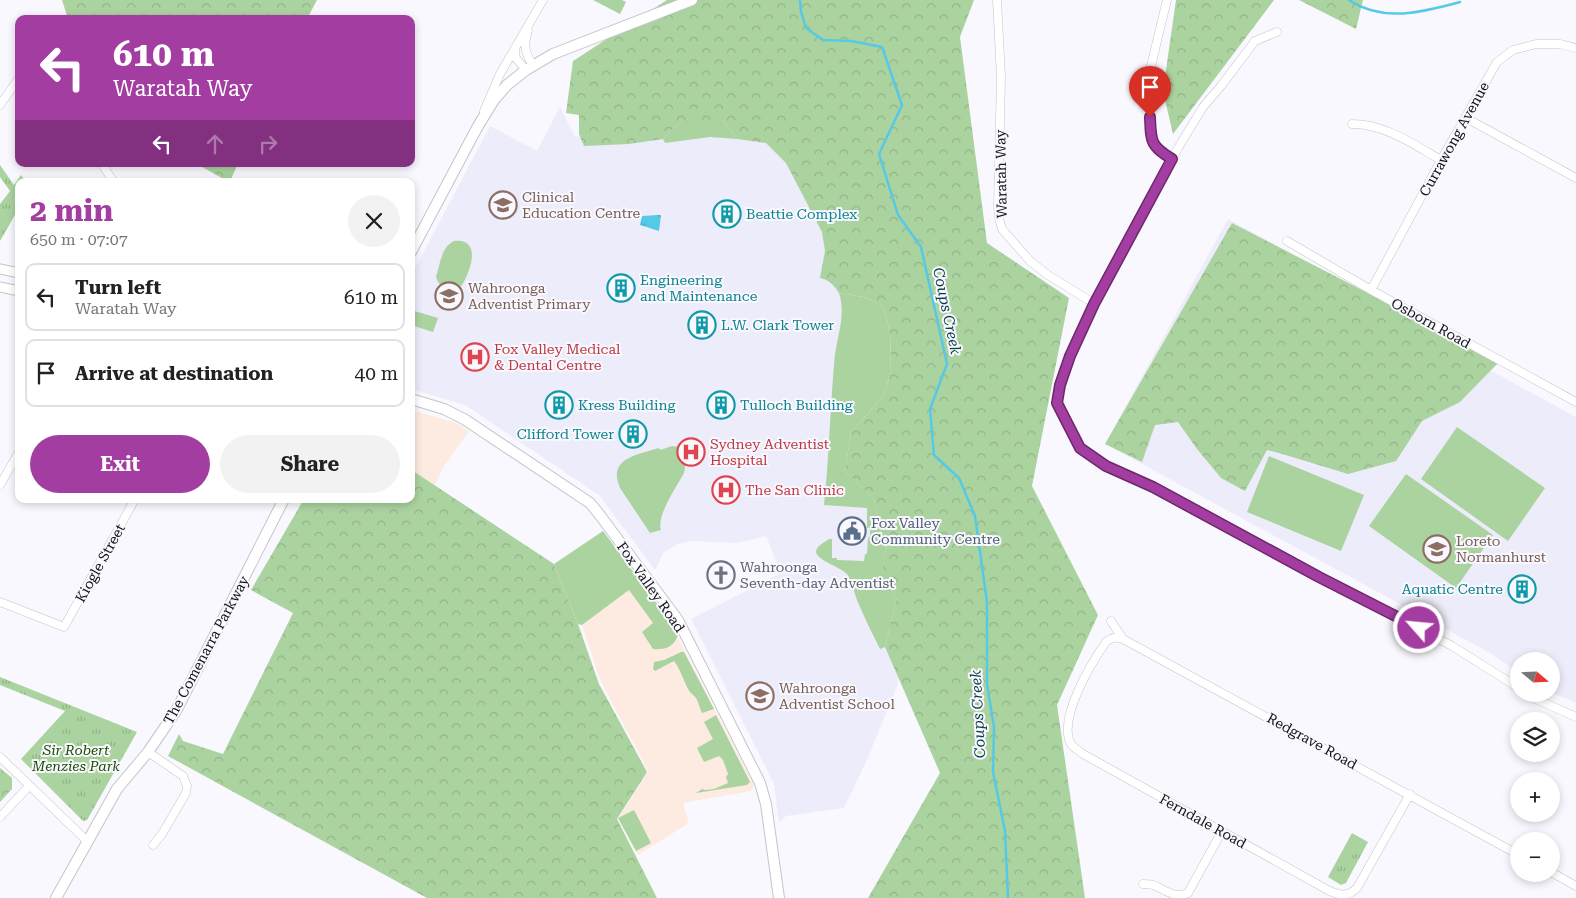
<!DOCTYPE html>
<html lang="en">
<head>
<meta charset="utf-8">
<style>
	:root { --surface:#fff; --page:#f2f2f2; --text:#222; --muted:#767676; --line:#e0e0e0; --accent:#a43da1 }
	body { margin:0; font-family:"Roboto Serif",serif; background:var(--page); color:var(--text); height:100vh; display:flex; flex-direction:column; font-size:19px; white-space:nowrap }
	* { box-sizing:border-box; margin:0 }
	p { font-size:16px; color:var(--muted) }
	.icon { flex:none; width:28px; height:28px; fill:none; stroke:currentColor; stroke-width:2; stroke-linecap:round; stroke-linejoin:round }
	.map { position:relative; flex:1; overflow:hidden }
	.details { position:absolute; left:15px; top:178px; width:400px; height:325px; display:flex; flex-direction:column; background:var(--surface); border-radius:10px; box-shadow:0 2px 8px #0003 }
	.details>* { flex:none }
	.banner { position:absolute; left:15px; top:15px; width:400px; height:152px; border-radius:10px; box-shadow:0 2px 8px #0003; background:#a43da1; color:#fff; overflow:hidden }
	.needle { width:32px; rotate:109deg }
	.fabs { position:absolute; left:1510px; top:652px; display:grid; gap:10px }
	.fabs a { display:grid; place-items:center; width:50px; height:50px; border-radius:50%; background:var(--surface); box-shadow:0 2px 8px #0003; font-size:25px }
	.pin { position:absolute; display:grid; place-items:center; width:42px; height:42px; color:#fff; margin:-51px -21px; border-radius:50% 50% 50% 0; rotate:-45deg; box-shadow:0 0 5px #0007 }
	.pin .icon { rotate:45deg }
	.me { position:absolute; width:55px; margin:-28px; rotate:297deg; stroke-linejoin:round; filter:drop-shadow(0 0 4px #0008) }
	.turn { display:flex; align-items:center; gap:18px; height:105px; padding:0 15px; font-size:22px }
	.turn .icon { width:65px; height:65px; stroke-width:2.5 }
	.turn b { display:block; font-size:35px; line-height:42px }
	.lanes { display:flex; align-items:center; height:48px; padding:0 15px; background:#0003; justify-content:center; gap:25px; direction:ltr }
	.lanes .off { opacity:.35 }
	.round { display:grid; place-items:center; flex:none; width:52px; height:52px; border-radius:26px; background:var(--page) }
	.headline { display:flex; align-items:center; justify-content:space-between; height:85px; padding:0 15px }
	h1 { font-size:30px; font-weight:700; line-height:38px; color:var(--accent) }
	.action { display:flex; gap:10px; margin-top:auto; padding:10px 15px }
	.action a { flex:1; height:58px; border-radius:30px; background:var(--accent); color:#fff; font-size:20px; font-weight:700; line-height:58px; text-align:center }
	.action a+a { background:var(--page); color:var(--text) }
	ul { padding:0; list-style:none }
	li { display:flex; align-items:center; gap:15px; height:68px; margin:0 10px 8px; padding:0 5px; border:2px solid var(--line); border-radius:10px }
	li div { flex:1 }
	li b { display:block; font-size:19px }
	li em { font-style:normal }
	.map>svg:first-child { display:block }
</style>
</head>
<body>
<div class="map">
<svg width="1576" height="898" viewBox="0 0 1576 898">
	<defs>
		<pattern id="forest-crowns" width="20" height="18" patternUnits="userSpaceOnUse" patternTransform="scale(1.25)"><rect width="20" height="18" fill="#abd39f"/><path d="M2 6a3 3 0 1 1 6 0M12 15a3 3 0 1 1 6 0" fill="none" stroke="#92b488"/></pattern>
		<pattern id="park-tufts" width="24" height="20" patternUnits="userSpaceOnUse" patternTransform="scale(1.25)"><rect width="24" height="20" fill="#abd39f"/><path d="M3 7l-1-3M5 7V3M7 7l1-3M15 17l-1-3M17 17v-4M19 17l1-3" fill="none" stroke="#92b488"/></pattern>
		<pattern id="water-ripples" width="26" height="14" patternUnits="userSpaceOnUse" patternTransform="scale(1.25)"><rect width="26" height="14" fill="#56c9e6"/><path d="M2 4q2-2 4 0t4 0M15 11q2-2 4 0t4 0" fill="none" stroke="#4aacc4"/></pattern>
	</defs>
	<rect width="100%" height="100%" fill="#f9f8fe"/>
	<path fill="#fdebe1" d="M411,410L456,423L469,431L444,466L435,485L413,472L411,473Z
		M640,581L673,628L754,786L751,791L683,803L689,823L638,855L618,819L648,771L600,680L582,625Z"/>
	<path fill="#edecfa" d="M560,107L575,137L696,109L831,171L874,499L900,609L898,684L866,762L844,808L786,816L779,823L774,784L691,619L781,573L766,536L738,543L692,541L678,544L664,552L655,570L599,495L465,405L411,389V276L490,126L537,151Z
		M1228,219L1360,292L1488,369L1576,417V703L1551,692V661H1519V673L1492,654L1105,444Z"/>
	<path fill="#abd39f" d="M593,0H622L626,2L620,14Z
		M682,120H723L737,139L710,137L665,143L663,139Z
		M454,241C483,238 470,272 462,285C452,294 440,290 436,277C440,265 441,247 454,241Z
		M839,293L864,297L883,306L890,331L891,372L884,394L867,415L851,432L845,471L874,499L880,530L887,546L883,559V578L897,598L885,647L880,649C872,633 864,617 857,600C854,592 852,581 847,574C840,567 817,560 816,552C816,546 825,542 829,539H832V558H837V560L864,561L865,554H867L868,538L870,536V528H867V508L824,505C829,458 830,412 834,365C835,341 847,317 839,293Z
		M411,310L438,318L433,332L411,325Z
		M1457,427L1545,488L1508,541L1421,479Z
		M672,446L691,448L692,457L684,458L685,468L684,473C677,486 656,516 661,530L650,533L620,488C607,458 637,455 659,448L660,450Z
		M1269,456L1364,495L1341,551L1247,512Z
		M1406,474L1493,535L1456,588L1369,526Z
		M603,531L667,617L678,634C675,647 665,650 653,649L642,632L653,623L629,590L582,625L578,624L554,564Z
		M681,652H684L714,709L702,713C700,709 699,703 696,698C694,695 690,693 688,689C683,680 681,670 674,661L655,671L653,669L654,662L664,660Z
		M716,715L750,782L747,785L696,793L702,789L705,790L714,789L728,783L726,777L728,774L723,760L719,756L704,762L697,748L713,739L704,722Z
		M634,810L651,843L636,851L618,818Z"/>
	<path fill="url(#forest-crowns)" d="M62,0H317L307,19H68Z
		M667,0H974L960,37L987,243L1069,298L1032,486L1098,615L1057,705L1085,898H868L940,773L885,647L897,598L883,578V559L887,546L880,530L874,499L845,471L851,432L867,415L884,394L891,372L890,331L883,306L864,297L839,293C835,286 828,279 820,278L825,251L822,232L786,163L766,143L737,139L723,120H682L663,139L629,144L584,146L579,134V115L566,113L573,61Z
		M1176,0H1274L1173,134L1163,91Z
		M1299,0H1363L1356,29Z
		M197,164H238L230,181H227Z
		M1232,223L1500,361L1460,402L1422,421L1396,461L1348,474L1279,453L1267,450L1245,491L1221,478L1197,449L1178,422L1155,425L1142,462L1105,444Z
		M413,471L554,564L578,624L599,684L647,772L617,819L657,898H427L168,756L179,734L183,741L223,754L293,613L251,590L304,499H411V473Z
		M0,768L12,778V789L0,802Z"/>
	<path fill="url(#park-tufts)" d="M0,165L14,185L21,175L26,181H19V208L0,241V204L10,191L0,177Z
		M0,677L137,732L87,820L83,821L21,759L65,711L0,685Z
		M1352,833L1368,842L1346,883L1341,885L1328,877Z"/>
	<path fill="url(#water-ripples)" d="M658,215H661L659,231L640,225L642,216Z"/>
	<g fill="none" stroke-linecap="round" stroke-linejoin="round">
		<path stroke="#56c9e6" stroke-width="2.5" d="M800,0L801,12L806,28L823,40L851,41L882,47L902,105L879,154L898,215L921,247L947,364L930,409L934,455L959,478L975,516L987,602V685L994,727L993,772L1005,831L1008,898
			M1349,0C1383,23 1423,12 1460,2"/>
		<g stroke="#c4c4ca" stroke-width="9">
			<path id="minor" d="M997,0L1001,77L998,206L999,218L1002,229L1030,261L1048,275L1095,304
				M1167,0L1149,74V88L1152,140L1157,150L1172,159
				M528,31C523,45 525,53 533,65
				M1277,32L1255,41L1221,86L1203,107L1178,148L1092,310L1070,356L1060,385L1057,403L1080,448L1106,466L1153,487L1319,577L1452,646L1519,688
				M515,48V57L526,70
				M0,105L19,78
				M484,111L500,74L543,0
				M1466,118L1576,178
				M1352,124C1385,124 1413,144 1441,160
				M102,164L113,181
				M1287,241L1371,290L1576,402
				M1371,290L1441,160L1497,62L1513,50L1536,44H1560L1576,48
				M0,485L19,452
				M0,602L64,627L135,499
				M1111,621L1123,639L1519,855
				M1123,639C1116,637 1112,637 1106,642C1092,662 1057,719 1071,744C1074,748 1079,751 1083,754L1326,889C1337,895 1347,898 1357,888L1410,794
				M1528,694L1538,700L1576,717
				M148,752L183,776L187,786L186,793L162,834L153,845
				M0,757L87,841
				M0,817L29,786
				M1551,872L1576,886
				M1143,884C1148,884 1152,884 1156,886C1168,892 1175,898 1188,893L1222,831"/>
		</g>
		<g stroke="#c4c4ca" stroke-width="11">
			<path id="tertiary" d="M0,269L19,273
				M0,287L19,291"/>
		</g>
		<g stroke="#c4c4ca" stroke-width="12">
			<path id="secondary" d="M411,252L478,126L494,100L507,85L526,70L553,54L692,0
				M411,399L444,409L464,419L590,503L599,514L678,620L760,783L766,804L779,898
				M56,898L117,789L148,752L176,711L284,499"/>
		</g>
		<use href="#minor" stroke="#fff" stroke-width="8"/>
		<use href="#tertiary" stroke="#fff" stroke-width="9"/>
		<use href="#secondary" stroke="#fff" stroke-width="10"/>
	</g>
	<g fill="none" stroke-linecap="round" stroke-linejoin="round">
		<g stroke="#6b2869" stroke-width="12">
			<path id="route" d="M1150,117C1151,141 1150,146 1172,159L1094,304L1070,356L1060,385L1057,403L1080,448L1106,466L1153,487L1319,577L1419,628"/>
		</g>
		<use href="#route" stroke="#a43da1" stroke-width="9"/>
	</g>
	<defs>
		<g id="university-ring" transform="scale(1.4375)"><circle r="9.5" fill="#f9f8fe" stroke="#8d6e63" stroke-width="1.5"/><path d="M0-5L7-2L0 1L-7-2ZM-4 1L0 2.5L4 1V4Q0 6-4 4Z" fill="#8d6e63"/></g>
		<g id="building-ring" transform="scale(1.4375)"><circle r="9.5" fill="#f9f8fe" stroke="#0f9aa8" stroke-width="1.5"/><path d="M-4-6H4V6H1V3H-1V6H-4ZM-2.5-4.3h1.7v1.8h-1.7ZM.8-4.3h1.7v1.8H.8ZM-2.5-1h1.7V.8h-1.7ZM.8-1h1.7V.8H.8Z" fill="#0f9aa8"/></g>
		<g id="school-ring" transform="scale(1.4375)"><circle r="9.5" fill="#f9f8fe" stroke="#8d6e63" stroke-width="1.5"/><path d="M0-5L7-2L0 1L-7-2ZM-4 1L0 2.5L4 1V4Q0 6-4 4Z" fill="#8d6e63"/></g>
		<g id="hospital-ring" transform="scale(1.4375)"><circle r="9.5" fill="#f9f8fe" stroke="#e0444e" stroke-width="1.5"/><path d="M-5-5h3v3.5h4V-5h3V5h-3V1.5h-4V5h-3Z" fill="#e0444e"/></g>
		<g id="civic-ring" transform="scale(1.4375)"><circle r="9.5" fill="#f9f8fe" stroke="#5c6f8a" stroke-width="1.5"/><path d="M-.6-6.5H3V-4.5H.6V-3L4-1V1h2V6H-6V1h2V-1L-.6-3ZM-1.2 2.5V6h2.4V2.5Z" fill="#5c6f8a"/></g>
		<g id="church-ring" transform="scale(1.4375)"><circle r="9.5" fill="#f9f8fe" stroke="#6b7280" stroke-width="1.5"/><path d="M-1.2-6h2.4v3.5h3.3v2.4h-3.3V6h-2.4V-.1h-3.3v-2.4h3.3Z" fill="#6b7280"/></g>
	</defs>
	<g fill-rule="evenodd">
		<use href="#university-ring" x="503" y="205"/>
		<use href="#building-ring" x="727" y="214"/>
		<use href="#building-ring" x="621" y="288"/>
		<use href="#school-ring" x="449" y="296"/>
		<use href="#building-ring" x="702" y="325"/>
		<use href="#hospital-ring" x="475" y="357"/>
		<use href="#building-ring" x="559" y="405"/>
		<use href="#building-ring" x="721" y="405"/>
		<use href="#building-ring" x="633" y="434"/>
		<use href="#hospital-ring" x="691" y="452"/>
		<use href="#hospital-ring" x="726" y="490"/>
		<use href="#civic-ring" x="852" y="531"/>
		<use href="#school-ring" x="1437" y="549"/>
		<use href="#church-ring" x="721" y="575"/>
		<use href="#building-ring" x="1522" y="589"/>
		<use href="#school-ring" x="760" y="696"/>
	</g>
	<g text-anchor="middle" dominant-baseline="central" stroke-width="4" stroke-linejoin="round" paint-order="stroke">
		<g font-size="14" fill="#131315" stroke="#f9f8fe">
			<text transform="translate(1454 139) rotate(-61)">Currawong Avenue</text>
			<text transform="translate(1001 174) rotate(-91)">Waratah Way</text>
			<text transform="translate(1431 323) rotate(29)">Osborn Road</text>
			<text transform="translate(100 563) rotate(-61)">Kiogle Street</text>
			<text transform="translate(651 587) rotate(55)">Fox Valley Road</text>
			<text transform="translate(206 650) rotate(-62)">The Comenarra Parkway</text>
			<text transform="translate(1312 741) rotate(29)">Redgrave Road</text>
			<text transform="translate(1203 821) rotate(29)">Ferndale Road</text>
		</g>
		<g font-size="14" fill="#785e54" stroke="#f9f8fe" text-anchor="start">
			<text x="522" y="197">Clinical<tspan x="522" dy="16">Education Centre</tspan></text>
			<text x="468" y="288">Wahroonga<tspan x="468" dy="16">Adventist Primary</tspan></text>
			<text x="1456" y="541">Loreto<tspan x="1456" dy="16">Normanhurst</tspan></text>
			<text x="779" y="688">Wahroonga<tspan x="779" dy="16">Adventist School</tspan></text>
		</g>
		<g font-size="14" fill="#0d838f" stroke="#f9f8fe" text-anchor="start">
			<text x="746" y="214">Beattie Complex</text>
			<text x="640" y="280">Engineering<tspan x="640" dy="16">and Maintenance</tspan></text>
			<text x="721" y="325">L.W. Clark Tower</text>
			<text x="578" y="405">Kress Building</text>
			<text x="740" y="405">Tulloch Building</text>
			<text x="614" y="434" text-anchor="end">Clifford Tower</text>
			<text x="1503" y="589" text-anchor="end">Aquatic Centre</text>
		</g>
		<g font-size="14" fill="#be3a42" stroke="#f9f8fe" text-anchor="start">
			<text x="494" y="349">Fox Valley Medical<tspan x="494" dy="16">&amp; Dental Centre</tspan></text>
			<text x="710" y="444">Sydney Adventist<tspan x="710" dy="16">Hospital</tspan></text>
			<text x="745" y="490">The San Clinic</text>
		</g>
		<g font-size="14" fill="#4e5e75" stroke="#f9f8fe" text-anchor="start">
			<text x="871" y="523">Fox Valley<tspan x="871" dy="16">Community Centre</tspan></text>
		</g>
		<g font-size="14" fill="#5b616d" stroke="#f9f8fe" text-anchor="start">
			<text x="740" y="567">Wahroonga<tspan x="740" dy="16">Seventh-day Adventist</tspan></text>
		</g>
		<g font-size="14" font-style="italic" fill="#1a4c03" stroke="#f9f8fe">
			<text x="76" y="750">Sir Robert<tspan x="76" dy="16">Menzies Park</tspan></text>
		</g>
		<g font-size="15" font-style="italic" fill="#063d49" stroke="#f9f8fe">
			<text transform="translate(947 311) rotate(78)">Coups Creek</text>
			<text transform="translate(978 714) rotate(-93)">Coups Creek</text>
		</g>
	</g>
</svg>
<div class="fabs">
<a><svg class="needle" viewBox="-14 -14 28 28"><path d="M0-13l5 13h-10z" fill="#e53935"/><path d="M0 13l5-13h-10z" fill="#767676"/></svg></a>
<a><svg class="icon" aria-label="layers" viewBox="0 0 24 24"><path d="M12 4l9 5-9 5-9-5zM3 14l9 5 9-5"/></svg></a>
<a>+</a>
<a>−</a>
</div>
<div class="pin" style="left:1150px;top:117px;background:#d93025"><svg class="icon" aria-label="arrive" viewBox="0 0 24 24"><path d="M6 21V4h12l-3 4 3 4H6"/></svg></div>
<svg class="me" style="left:1419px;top:628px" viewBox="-20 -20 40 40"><circle r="17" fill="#a43da1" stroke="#fff" stroke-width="3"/><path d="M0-11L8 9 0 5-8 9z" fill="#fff"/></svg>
<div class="banner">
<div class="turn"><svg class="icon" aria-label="left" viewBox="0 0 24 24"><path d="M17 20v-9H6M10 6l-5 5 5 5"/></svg><div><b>610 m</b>Waratah Way</div></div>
<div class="lanes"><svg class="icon" aria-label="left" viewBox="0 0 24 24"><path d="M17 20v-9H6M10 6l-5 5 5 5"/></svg><svg class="icon off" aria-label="ahead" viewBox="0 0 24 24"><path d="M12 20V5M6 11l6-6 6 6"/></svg><svg class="icon off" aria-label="right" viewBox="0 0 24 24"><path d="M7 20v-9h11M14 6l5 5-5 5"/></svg></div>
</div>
<section class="details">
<div class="headline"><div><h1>2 min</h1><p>650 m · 07:07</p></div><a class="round"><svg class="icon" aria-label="close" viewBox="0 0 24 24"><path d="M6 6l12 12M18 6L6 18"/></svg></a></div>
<ul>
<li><svg class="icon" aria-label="left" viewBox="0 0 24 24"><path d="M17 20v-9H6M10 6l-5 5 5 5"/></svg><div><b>Turn left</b><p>Waratah Way</p></div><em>610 m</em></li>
<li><svg class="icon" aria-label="arrive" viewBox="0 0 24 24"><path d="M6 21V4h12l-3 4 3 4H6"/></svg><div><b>Arrive at destination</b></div><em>40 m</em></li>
</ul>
<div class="action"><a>Exit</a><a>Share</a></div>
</section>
</div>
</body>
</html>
